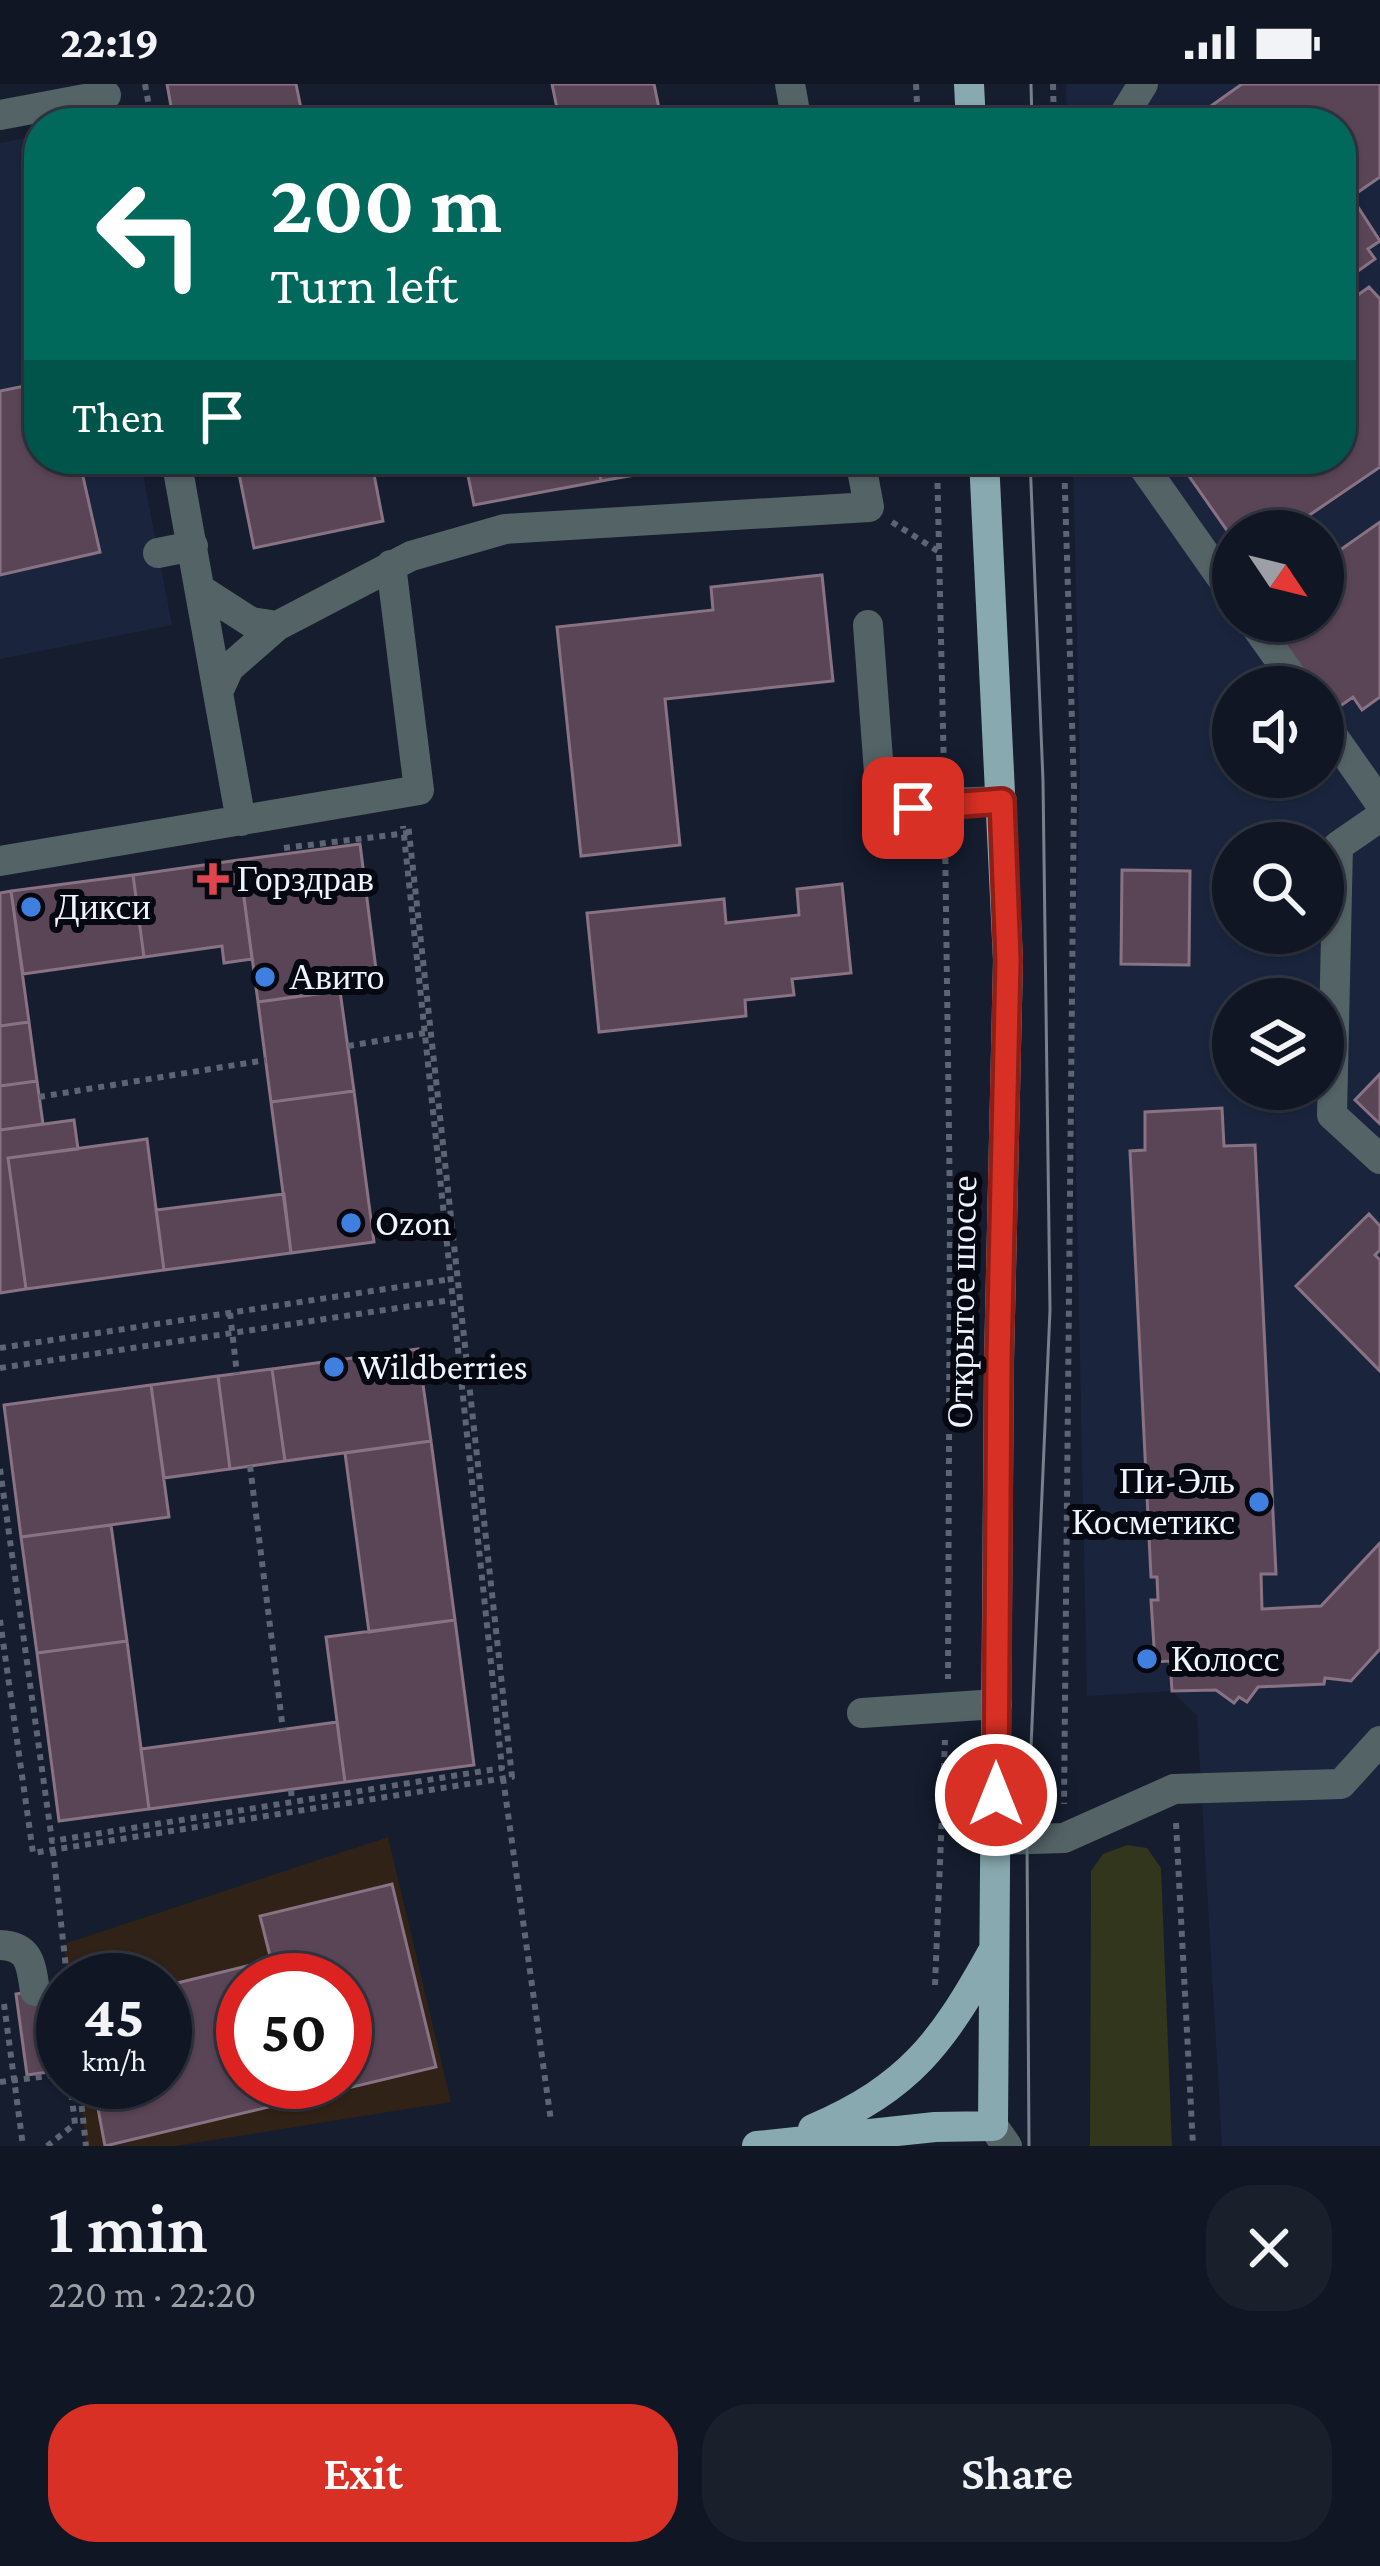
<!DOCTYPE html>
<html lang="en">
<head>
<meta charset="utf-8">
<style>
	:root { --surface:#101623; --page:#191f2b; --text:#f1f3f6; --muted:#9c9fa6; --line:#303541; --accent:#d93025 }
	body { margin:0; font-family:"Crimson Pro",serif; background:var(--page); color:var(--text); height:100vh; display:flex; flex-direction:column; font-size:45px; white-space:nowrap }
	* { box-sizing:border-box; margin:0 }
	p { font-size:39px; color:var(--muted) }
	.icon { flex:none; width:66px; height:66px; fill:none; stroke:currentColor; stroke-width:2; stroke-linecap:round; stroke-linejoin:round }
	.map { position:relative; height:2062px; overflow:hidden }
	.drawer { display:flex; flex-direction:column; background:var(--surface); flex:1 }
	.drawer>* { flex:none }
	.guide { position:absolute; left:24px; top:24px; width:1332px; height:366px; border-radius:48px; box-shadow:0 3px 9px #0004,0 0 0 3px var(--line); background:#00695c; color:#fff; overflow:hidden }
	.needle { width:78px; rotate:125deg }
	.tools { position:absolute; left:1212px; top:426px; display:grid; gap:24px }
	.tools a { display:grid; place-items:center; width:132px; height:132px; border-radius:50%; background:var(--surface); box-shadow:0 3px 9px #0004,0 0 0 3px var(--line); font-size:60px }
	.speed { position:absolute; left:36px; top:1869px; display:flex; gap:24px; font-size:60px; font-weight:700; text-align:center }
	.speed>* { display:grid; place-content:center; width:156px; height:156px; border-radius:50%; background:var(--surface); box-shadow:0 3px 9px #0004,0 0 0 3px var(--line); line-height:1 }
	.speed small { font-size:30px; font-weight:400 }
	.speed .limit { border:18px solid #d22; background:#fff; color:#111 }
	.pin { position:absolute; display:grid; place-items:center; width:102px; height:102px; color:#fff; margin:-51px; border-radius:24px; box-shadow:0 6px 18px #0006 }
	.me { position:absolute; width:132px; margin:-66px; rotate:0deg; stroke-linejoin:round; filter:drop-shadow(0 0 9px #0008) }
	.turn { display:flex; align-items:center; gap:42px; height:252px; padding:0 48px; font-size:54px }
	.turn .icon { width:156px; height:156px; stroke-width:2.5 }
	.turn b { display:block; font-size:84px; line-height:102px }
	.then { display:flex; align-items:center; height:114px; padding:0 48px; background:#0003; gap:24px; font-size:45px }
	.round { display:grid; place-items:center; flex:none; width:126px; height:126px; border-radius:48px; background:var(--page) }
	.summary { display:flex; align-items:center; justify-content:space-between; height:204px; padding:0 48px }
	h1 { font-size:72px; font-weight:600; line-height:90px }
	.cta { display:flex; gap:24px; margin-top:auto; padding:24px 48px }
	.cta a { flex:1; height:138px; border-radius:48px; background:var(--accent); color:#fff; font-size:48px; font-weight:600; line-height:138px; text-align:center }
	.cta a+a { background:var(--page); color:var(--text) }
	.status { display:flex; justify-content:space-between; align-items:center; height:84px; padding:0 60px; background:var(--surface); direction:ltr }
	.status svg { height:33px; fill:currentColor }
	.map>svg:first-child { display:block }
</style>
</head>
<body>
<div class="status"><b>22:19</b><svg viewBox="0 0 49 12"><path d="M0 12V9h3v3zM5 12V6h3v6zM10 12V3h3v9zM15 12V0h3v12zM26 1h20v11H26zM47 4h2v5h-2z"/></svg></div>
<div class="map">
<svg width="1380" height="2062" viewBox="0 0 1380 2062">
	<rect width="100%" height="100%" fill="#151d2f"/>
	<path fill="#302216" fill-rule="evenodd" d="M388,1753L451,2018L176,2062H86L79,1998H165V1896H68L64,1860ZM243,1896H345V1998H243Z"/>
	<path fill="#1a253d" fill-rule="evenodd" d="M1066,0H1380V2062H1222L1197,1632L1172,1607L1087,1612L1073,939L1080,690L1073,375H1341V39H1067ZM1233,447H1323V537H1233ZM1233,603H1323V693H1233ZM1233,759H1323V849H1233ZM1233,915H1323V1005H1233Z
		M39,52V375H140L172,541L0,575V59Z"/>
	<path fill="#31361c" d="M1127,1761L1147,1764L1161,1784L1172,2062H1090L1091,1787L1103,1770Z"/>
	<path fill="#594555" stroke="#887283" stroke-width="3" fill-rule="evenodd" d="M167,0H296L304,39H174Z
		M552,0H654L662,39H560Z
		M1242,0H1380V93L1341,120V39H1187Z
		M1358,123L1380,157L1368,165L1375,175L1341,199V126L1345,131Z
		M1369,203L1380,215V383L1286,447H1233V455L1177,375H1341V223Z
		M39,299V375H79L100,468L0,491V307Z
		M236,375H371L383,437L254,464Z
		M505,375H597L601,397L474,421L466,382Z
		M597,375H720V376L601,397Z
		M1380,438V613L1362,626L1353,613L1329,630L1323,621V603H1310L1263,537H1323V478Z
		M822,491L833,597L665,615L680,761L581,772L557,543L713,526L711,503Z
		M360,760L378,901L258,918L239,776Z
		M239,776L252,875L224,879L222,862L144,873L133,791Z
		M1122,786L1190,787L1189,881L1121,880Z
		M133,791L144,873L23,890L11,807Z
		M842,800L851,889L792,895L794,911L745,916L746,932L599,948L587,829L724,815L726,839L799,831L797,805Z
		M11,807L29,938L0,942V809Z
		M340,907L354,1007L271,1018L258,918Z
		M29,938L37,997L0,1002V942Z
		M1380,990V1040L1355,1016Z
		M37,997L43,1040L0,1046V1002Z
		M354,1007L374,1158L291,1169L271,1018Z
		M1222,1024L1224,1062L1255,1061L1276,1490H1261L1262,1525L1321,1522L1380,1459V1565L1351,1597L1325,1594L1324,1600L1258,1603L1247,1618L1239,1613L1234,1619L1216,1606L1172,1607L1170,1577L1155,1578L1151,1516H1158L1157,1493H1151L1130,1067L1145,1066V1028Z
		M74,1036L78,1065L8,1074L26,1205L0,1209V1046Z
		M147,1055L164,1186L26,1205L8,1074Z
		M284,1110L291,1169L164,1186L156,1126Z
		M1369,1130L1380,1142V1166L1375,1171L1380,1176V1287L1296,1202Z
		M418,1265L431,1357L285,1377L272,1285Z
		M272,1285L285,1377L230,1385L218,1292Z
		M218,1292L230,1385L164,1394L151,1301Z
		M151,1301L169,1433L21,1453L4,1321Z
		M431,1357L455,1536L369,1548L345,1369Z
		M111,1441L127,1557L37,1569L21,1453Z
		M455,1536L474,1681L345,1698L326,1553Z
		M127,1557L149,1725L59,1737L37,1569Z
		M337,1638L345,1698L149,1725L141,1665Z
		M392,1800L436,1983L105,2062L93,1998H165V1902L271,1876L260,1832ZM243,1896H345V1998H243Z
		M53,1904L63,1986L27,1991L16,1910Z"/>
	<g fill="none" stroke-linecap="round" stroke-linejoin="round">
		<path stroke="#5d6474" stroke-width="6" stroke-dasharray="6 6" stroke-linecap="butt" d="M145,0L152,39
			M916,0L918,39
			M1053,0L1054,39
			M937,375L944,689
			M1064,375L1074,704L1064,1720
			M892,438L941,469
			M945,750L950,1126L948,1595
			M284,764L408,749
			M348,962L425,949
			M39,1013L266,976
			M230,1229L237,1290
			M0,1264L451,1195
			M0,1284L451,1216
			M250,1382L283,1646
			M0,1385L52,1757L502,1684L403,742
			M0,1536L33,1769L512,1693L408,739
			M503,1694L551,2037
			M291,1706L292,1718
			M1176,1739L1193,2062
			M53,1766L66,1884
			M935,1901L945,1656
			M4,1920L23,2062
			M0,1998L63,1990
			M79,1998L86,2062
			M47,2062L75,2040L70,1998"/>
		<path stroke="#536366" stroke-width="30" d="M790,0L797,39
			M0,31L106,11
			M1119,39L1143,0
			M176,375L241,737
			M1138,375L1233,510
			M158,469L193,462
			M201,506L251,538L277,542
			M1252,537L1299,603
			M868,541L882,729L945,719L1002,717
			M218,608L229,584L277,542L411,472L505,445L869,423L860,375
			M1323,638L1380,719
			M1380,733L1338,762L1332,1031L1380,1075
			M0,777L419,706L391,481
			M862,1629L997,1620
			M996,1756L1064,1754L1174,1705L1341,1700L1380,1657
			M0,1861C31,1862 31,1882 35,1907
			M993,2042L1007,2062"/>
		<path stroke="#88a9af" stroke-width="30" d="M969,0L971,39
			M813,2045C910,2003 942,1959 992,1869
			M757,2062L935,2043L993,2042L999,1277L1008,876L984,375"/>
		<path stroke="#787f8d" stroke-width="3" d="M1031,0L1032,39
			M1029,2062L1027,1755L1050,1226L1043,697L1030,375"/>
	</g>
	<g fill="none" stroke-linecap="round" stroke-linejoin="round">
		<g stroke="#8d1f18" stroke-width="30">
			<path id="route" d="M913,724L1002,717L1008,876L999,1277L996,1711"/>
		</g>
		<use href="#route" stroke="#d93025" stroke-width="21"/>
	</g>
	<path fill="#e0444e" stroke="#050810" stroke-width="4.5" d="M207 777h12v12h12v12h-12v12h-12v-12h-12v-12h12z"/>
	<g fill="#3f7fe0" stroke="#050810" stroke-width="4.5">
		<circle cx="31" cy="823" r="12"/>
		<circle cx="265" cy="893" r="12"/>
		<circle cx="351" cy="1139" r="12"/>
		<circle cx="334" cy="1283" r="12"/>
		<circle cx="1259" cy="1418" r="12"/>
		<circle cx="1147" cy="1575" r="12"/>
	</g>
	<g text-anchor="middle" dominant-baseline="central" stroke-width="12" stroke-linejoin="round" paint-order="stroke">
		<g font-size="36" fill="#eff5ff" stroke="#050810" text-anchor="start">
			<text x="237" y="795">Горздрав</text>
			<text x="55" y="823">Дикси</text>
			<text x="289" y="893">Авито</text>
			<text x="375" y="1139">Ozon</text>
			<text x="358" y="1283">Wildberries</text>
			<text x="1235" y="1397" text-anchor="end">Пи-Эль<tspan x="1235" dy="41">Косметикс</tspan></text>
			<text x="1171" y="1575">Колосс</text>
		</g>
		<g font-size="36" fill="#eff5ff" stroke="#050810">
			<text transform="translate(962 1218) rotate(-89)">Открытое шоссе</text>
		</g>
	</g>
</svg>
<div class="tools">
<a><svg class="needle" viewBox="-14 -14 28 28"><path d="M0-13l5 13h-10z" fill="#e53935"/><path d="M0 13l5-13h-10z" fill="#9c9fa6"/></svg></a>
<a><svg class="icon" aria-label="sound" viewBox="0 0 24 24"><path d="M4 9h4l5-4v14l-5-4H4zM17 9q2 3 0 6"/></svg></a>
<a><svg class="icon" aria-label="search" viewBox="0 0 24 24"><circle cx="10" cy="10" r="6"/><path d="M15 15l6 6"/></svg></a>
<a><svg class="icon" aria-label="layers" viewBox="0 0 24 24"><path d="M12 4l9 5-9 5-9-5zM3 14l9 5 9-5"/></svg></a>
</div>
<div class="speed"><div>45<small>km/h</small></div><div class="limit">50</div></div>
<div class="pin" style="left:913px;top:724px;background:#d93025"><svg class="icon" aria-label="arrive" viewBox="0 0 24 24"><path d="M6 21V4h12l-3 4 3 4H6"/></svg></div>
<svg class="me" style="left:996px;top:1711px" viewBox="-20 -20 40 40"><circle r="17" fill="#d93025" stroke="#fff" stroke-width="3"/><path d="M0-11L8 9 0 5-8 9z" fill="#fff"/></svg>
<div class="guide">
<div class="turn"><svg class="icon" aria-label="left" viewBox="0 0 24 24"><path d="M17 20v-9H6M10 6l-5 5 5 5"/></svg><div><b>200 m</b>Turn left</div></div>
<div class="then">Then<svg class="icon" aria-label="arrive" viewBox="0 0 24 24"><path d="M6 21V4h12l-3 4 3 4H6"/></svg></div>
</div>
</div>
<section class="drawer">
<div class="summary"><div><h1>1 min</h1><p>220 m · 22:20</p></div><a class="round"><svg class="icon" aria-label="close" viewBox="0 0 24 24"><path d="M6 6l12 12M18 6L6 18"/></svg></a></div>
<div class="cta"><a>Exit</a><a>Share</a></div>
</section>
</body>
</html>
